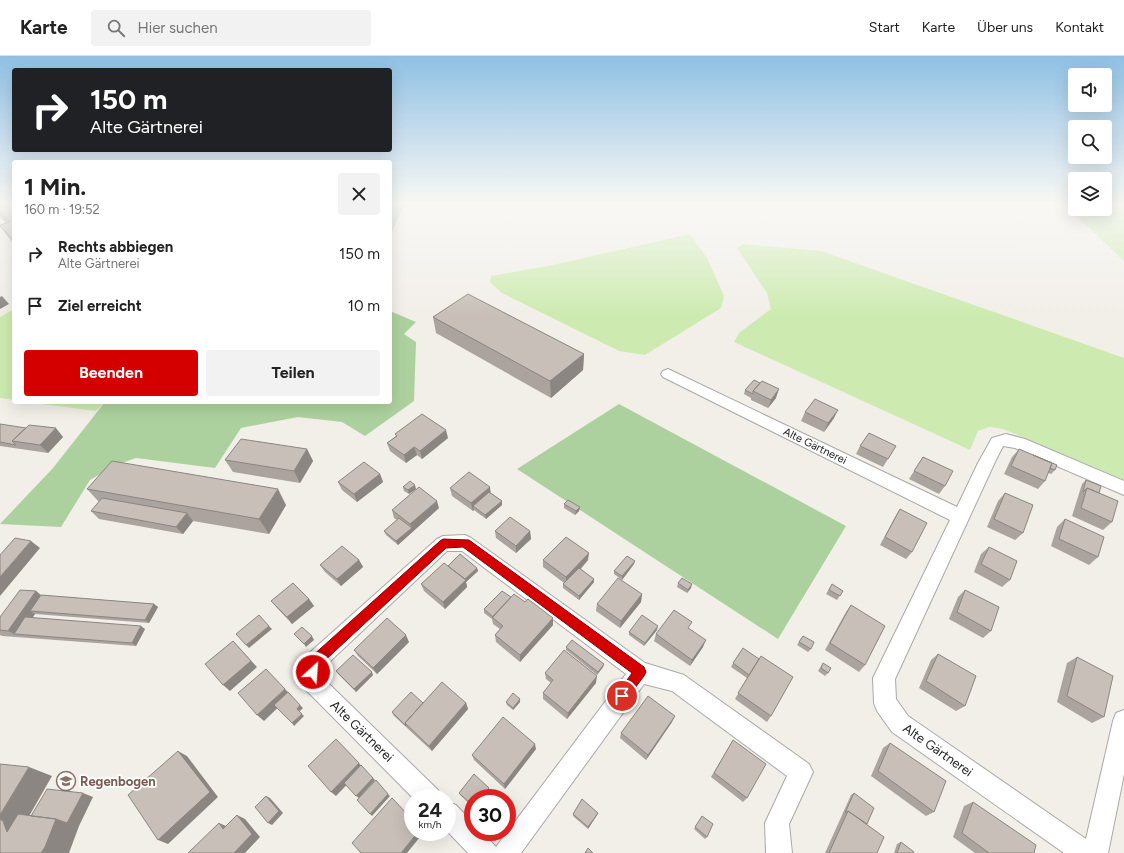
<!DOCTYPE html>
<html lang="de">
<head>
<meta charset="utf-8">
<style>
	:root { --surface:#fff; --page:#f2f2f2; --text:#222; --muted:#767676; --line:#e0e0e0; --accent:#d40000 }
	body { margin:0; font-family:Figtree,sans-serif; background:var(--page); color:var(--text); height:100vh; display:flex; flex-direction:column; font-size:15px; white-space:nowrap }
	* { box-sizing:border-box; margin:0 }
	p { font-size:13px; color:var(--muted) }
	.icon { flex:none; width:22px; height:22px; fill:none; stroke:currentColor; stroke-width:2; stroke-linecap:round; stroke-linejoin:round }
	.map { position:relative; flex:1; overflow:hidden }
	.details { position:absolute; left:12px; top:104px; width:380px; height:244px; display:flex; flex-direction:column; background:var(--surface); border-radius:4px; box-shadow:0 4px 16px #0002 }
	.details>* { flex:none }
	.hud { position:absolute; left:12px; top:12px; width:380px; height:84px; border-radius:4px; box-shadow:0 4px 16px #0002; background:#202124; color:#fff; overflow:hidden }
	.controls { position:absolute; left:1068px; top:12px; display:grid; gap:8px }
	.controls a { display:grid; place-items:center; width:44px; height:44px; border-radius:4px; background:var(--surface); box-shadow:0 4px 16px #0002; font-size:20px }
	.speed { position:absolute; left:404px; top:733px; display:flex; gap:8px; font-size:20px; font-weight:700; text-align:center }
	.speed>* { display:grid; place-content:center; width:52px; height:52px; border-radius:50%; background:var(--surface); box-shadow:0 4px 16px #0002; line-height:1 }
	.speed small { font-size:10px; font-weight:400 }
	.speed .limit { border:6px solid #d22; background:#fff; color:#111 }
	.pin { position:absolute; display:grid; place-items:center; width:34px; height:34px; color:#fff; margin:-17px; border:2px solid #fff; border-radius:50%; box-shadow:0 1px 4px #0007 }
	.me { position:absolute; width:44px; margin:-22px; rotate:26deg; stroke-linejoin:round; filter:drop-shadow(0 0 3px #0008) }
	.turn { display:flex; align-items:center; gap:14px; height:84px; padding:0 12px; font-size:18px }
	.turn .icon { width:52px; height:52px; stroke-width:2.5 }
	.turn b { display:block; font-size:28px; line-height:34px }
	.round { display:grid; place-items:center; flex:none; width:42px; height:42px; border-radius:4px; background:var(--page) }
	.headline { display:flex; align-items:center; justify-content:space-between; height:68px; padding:0 12px }
	h1 { font-size:24px; font-weight:700; line-height:30px }
	.action { display:flex; gap:8px; margin-top:auto; padding:8px 12px }
	.action a { flex:1; height:46px; border-radius:4px; background:var(--accent); color:#fff; font-size:16px; font-weight:700; line-height:46px; text-align:center }
	.action a+a { background:var(--page); color:var(--text) }
	ul { padding:0; list-style:none }
	li { display:flex; align-items:center; gap:12px; height:52px; padding:0 12px }
	li div { flex:1 }
	li b { display:block; font-size:15px }
	li em { font-style:normal }
	header { display:flex; align-items:center; gap:24px; box-sizing:border-box; height:56px; padding:0 20px; background:var(--surface); border-bottom:1px solid var(--line) }
	header strong { font-size:19px }
	nav { display:flex; gap:22px; margin-inline-start:auto; font-size:14px }
	.search { width:280px; height:36px; background:var(--page); display:flex; align-items:center; gap:10px; box-sizing:border-box; padding:0 14px; border-radius:4px; color:var(--muted); font-size:15px }
	.map>svg:first-child { display:block }
</style>
</head>
<body>
<header>
<strong>Karte</strong>
<div class="search"><svg class="icon" aria-label="search" viewBox="0 0 24 24"><circle cx="10" cy="10" r="6"/><path d="M15 15l6 6"/></svg>Hier suchen</div>
<nav><a>Start</a><a>Karte</a><a>Über uns</a><a>Kontakt</a></nav>
</header>
<div class="map">
<svg width="1124" height="797" viewBox="0 0 1124 797">
	<rect width="100%" height="100%" fill="#f2efe9"/>
	<path fill="#cdebb0" d="M1063,147H1075V153H1105V147L1124,148V205Z
		M690,178L707,202L724,240L721,252L645,299L619,295L502,237L490,226L491,220L548,210Z
		M743,188L821,195L1124,302V424L1003,373L990,371L978,375L970,394L734,286L739,277L771,253L767,237L737,192Z
		M14,253V344L0,342V261Z
		M26,346H105L96,355Z"/>
	<path fill="#add19e" d="M390,147H405L390,180Z
		M390,255L416,266L404,278L416,286L414,345L365,380L342,366L298,361L241,372L215,412L136,402L116,409L90,424L61,471L0,468L53,412L105,346H390Z
		M619,348L846,470L778,583L517,413Z"/>
	<g fill="none" stroke-linecap="round" stroke-linejoin="round">
		<g stroke="#a9a9a9" stroke-width="2">
			<path id="minor" d="M668,313L957,451L978,407L992,382L1006,378L1025,383L1124,425V439L1015,392L1003,390L994,408L895,623L896,643L908,660L1086,783L1113,665L1116,657L1124,654V718L1108,797H1064L892,676L877,655L874,647L873,622L950,464L663,321L661,318L663,315Z
				M465,479L471,482L645,607L684,619L809,708L813,716L789,768L792,797H766L765,767L787,720L672,635L644,628L521,797H468L447,775V746L456,749L473,767V776H482L496,791L626,618L462,495H447L324,611L323,622L438,734L442,742H413L305,633C300,622 302,610 307,599L437,483L443,480Z"/>
		</g>
		<use href="#minor" fill="#fff" fill-rule="evenodd"/>
	</g>
	<path fill="#aba49e" d="M0,147H14V188L11,185L0,170L6,167L0,161Z
		M433,261L584,298L583,314L551,342L436,277Z
		M754,324L776,342L768,352L751,344V342L744,338L745,334Z
		M805,356L834,362L824,376L801,365Z
		M0,368L63,381L48,397L0,390Z
		M395,378L448,382L422,403L417,399L406,407L390,395L387,387L396,380Z
		M860,390H896L883,411L856,398Z
		M307,393L313,405L300,427L233,416L225,404Z
		M1019,393L1055,414L1051,418L1048,417L1045,425L1038,433L1004,418L1012,401Z
		M923,401L945,430L939,438L909,423Z
		M380,418L383,426L357,446L342,434L338,426Z
		M1086,424L1099,437L1112,466L1103,474L1072,460L1082,428Z
		M403,431L416,433L409,438L404,435Z
		M450,432L491,437L502,445V449L486,463L474,454L473,455L452,440Z
		M87,433L286,449L269,478L193,465L183,478L99,463L91,455L99,446Z
		M1005,437L1023,477L1015,484L987,471L998,445Z
		M564,448L580,451L579,455L575,459L564,452Z
		M439,452L398,489L386,479L384,475L397,464L394,462L392,454Z
		M900,453L912,496L906,503L880,489L895,461Z
		M1065,463L1098,501L1089,509L1051,490L1057,471Z
		M495,475H530L531,483L516,497L496,482Z
		M989,491L1010,524L1002,531L974,516L981,498Z
		M359,504L363,511L341,530L325,516L320,509Z
		M543,504H588L581,513L594,523V526L579,544L563,532V528L564,527L543,511Z
		M634,508L622,524L614,518V515Z
		M448,510L477,512L478,515L466,526L467,531L445,553L424,535L421,528Z
		M678,527L691,532L687,537L677,531Z
		M832,528L843,535L837,544L826,538Z
		M965,534L991,575L983,582L949,563L958,541Z
		M36,535L41,539L154,548L158,551L149,567L35,558L32,562L145,573L136,590L2,580L0,579V561Z
		M642,538L641,546L620,572L596,555L597,548Z
		M511,541L525,546L553,562V569L520,606L496,586L495,579L500,573L493,568L492,563L484,557V553Z
		M309,543L314,550L292,568L277,552L271,545Z
		M851,549L865,609L859,616L825,594L846,556Z
		M690,573L703,591L690,610L654,585L656,578Z
		M657,574L644,590L629,579V576Z
		M803,580L811,593L808,596L797,589Z
		M409,586L377,618L358,600L354,594Z
		M566,591L604,608L603,611L597,619L566,594Z
		M938,598L965,650L956,655L919,632L931,604Z
		M1077,601L1104,661L1092,667L1057,646L1067,607Z
		M759,603L771,660L767,666L735,643L747,622L731,611L733,607Z
		M823,607L828,617L825,620L818,615Z
		M336,615L373,619L356,636L338,618Z
		M545,617L596,627L567,663L543,643V637L551,627L546,623Z
		M506,646H520L513,654L507,649Z
		M466,647L468,653L432,695L393,659L392,656Z
		M672,666L646,704L620,682L621,677Z
		M733,684L747,742L743,746L711,721Z
		M890,687L934,756L926,760L871,720L883,692Z
		M536,693L505,733L474,704L472,699Z
		M489,734L483,742H473V751L460,739L459,737Z
		M854,737L867,768L877,797H825L851,739Z
		M973,746L1034,797H975L953,781L964,750Z
		M598,757L597,759L588,773L573,760V758Z
		M702,760L707,781L705,783L694,773Z
		M901,786L913,797H894L897,788Z"/>
	<path fill="#8b8681" d="M2,240L9,248L0,253V241Z
		M584,298L583,314L551,342L550,325Z
		M779,333L776,342L768,352L771,344Z
		M838,354L834,362L824,376L828,367Z
		M56,372L63,381L48,397L40,389Z
		M446,374L448,382L422,403L420,395Z
		M414,391L417,399L406,407L404,399Z
		M307,393L313,405L300,427L294,415Z
		M380,418L383,426L357,446L354,438Z
		M415,429L416,433L409,438L408,434Z
		M490,431L491,439L473,450L474,454L473,455L471,447Z
		M278,433L286,449L269,478L259,463Z
		M437,445L439,452L398,489L396,485L412,472L410,468Z
		M502,445V449L486,463L485,459Z
		M580,451L579,455L575,459L576,455Z
		M187,457L193,465L183,478L176,471Z
		M530,475L531,483L516,497V490Z
		M31,485L40,492L0,540V521Z
		M589,497L588,504L566,528V521Z
		M359,504L363,511L341,530L337,523Z
		M635,505L634,508L622,524V520Z
		M477,512L478,515L466,526L467,531L445,553L443,546L463,525Z
		M594,523V526L579,544V540Z
		M692,528L691,532L687,537L688,534Z
		M36,535L45,543L30,555L35,558L21,579L14,578L8,575Z
		M642,538L641,546L620,572L621,565Z
		M309,543L314,550L292,568L287,561Z
		M154,548L158,551L149,567L145,564Z
		M553,562V569L520,606V599Z
		M141,570L145,573L136,590L132,587Z
		M269,570L272,573L249,592L246,589Z
		M658,570L657,574L644,590L645,587Z
		M406,579L409,586L377,618L373,612Z
		M312,580L314,584L306,591L304,588Z
		M706,584L703,591L690,610L692,604Z
		M233,585L257,611L230,635L223,629Z
		M604,608L603,611L597,619L598,616Z
		M372,616L373,619L356,636L354,633Z
		M597,620L596,627L567,663L568,657Z
		M285,633L291,639L264,665L257,659Z
		M520,643V646L513,654V652Z
		M466,647L468,653L432,695L429,690Z
		M300,649L303,652L300,655L297,653Z
		M302,658L304,660L294,670L292,667Z
		M675,660L672,666L646,704L648,699Z
		M535,688L536,693L505,733L504,728Z
		M178,695L187,700L218,741L168,788L158,784Z
		M359,707L363,712L336,740L331,736Z
		M29,711L52,720L24,769L7,776L0,763V759Z
		M373,722L375,724L359,742L356,740Z
		M489,732V734L483,742H481Z
		M83,737L93,741L79,770L67,767Z
		M388,738L390,740L372,760L370,758Z
		M266,740L270,742L283,757L272,769L268,767Z
		M598,757L597,759L588,773V771Z
		M237,759L245,763L260,781L245,797H234Z
		M56,763L79,770L69,797H41Z
		M219,767L226,770L223,773Z
		M418,776H424L407,797H401Z"/>
	<path fill="#c7bfb8" stroke="#8b8681" d="M0,147H14V184L0,170V169L10,166L0,156Z
		M468,238L584,298L550,325L433,261Z
		M754,324L760,327L753,335V338L745,334Z
		M762,325L779,333L771,344L753,335Z
		M815,343L838,354L828,367L805,356Z
		M422,358L446,374L420,395L414,391L404,399L387,387L397,380L395,378Z
		M0,368L26,372L12,385L16,389L0,386Z
		M29,369L56,372L40,389L12,385Z
		M869,377L896,390L888,403L860,390Z
		M241,383L307,393L294,415L225,404Z
		M1019,393L1052,407L1045,425L1011,410Z
		M1033,399L1057,409L1055,414L1050,412L1052,407Z
		M923,401L953,415L945,430L914,415Z
		M112,405L278,433L259,463L87,433Z
		M364,406L380,418L354,438L338,426Z
		M469,416L490,431L471,447L450,432Z
		M1086,424L1101,430L1099,437L1087,432L1083,436Z
		M410,425L415,429L408,434L403,431Z
		M419,431L437,445L410,468L392,454Z
		M1087,432L1118,445L1112,466L1081,452Z
		M489,436L502,445L485,459L473,450Z
		M1005,437L1033,449L1023,477L994,463Z
		M102,442L187,457L176,471L91,455Z
		M568,444L580,451L576,455L564,448Z
		M900,453L927,467L912,496L885,481Z
		M510,461L530,475L516,490L495,475Z
		M399,462L412,472L396,485L384,475Z
		M1065,463L1104,481L1098,501L1059,483Z
		M566,481L589,497L566,521L543,504Z
		M15,482L31,485L0,521V499Z
		M342,490L359,504L337,523L320,509Z
		M989,491L1017,505L1010,524L981,508Z
		M460,498L477,512L465,523L448,510Z
		M627,500L635,505L622,520L614,515Z
		M444,507L466,524L443,546L421,528Z
		M579,512L594,523L579,540L563,528Z
		M618,522L642,538L621,565L597,548Z
		M682,522L692,528L688,534L678,527Z
		M293,527L309,543L287,561L271,545Z
		M832,528L843,535L840,540L829,534Z
		M20,534L36,535L8,575L0,574V561Z
		M965,534L999,551L991,575L957,556Z
		M502,535L511,541L493,561L484,553Z
		M514,538L525,546L528,543L553,562L520,599L495,579L503,570L492,561Z
		M41,539L154,548L145,564L30,555Z
		M851,549L885,570L865,609L830,587Z
		M674,554L692,566L688,572L706,584L692,604L656,578Z
		M259,559L269,570L246,589L236,578Z
		M642,559L658,570L645,587L629,576Z
		M25,561L141,570L132,587L14,578Z
		M387,562L406,579L373,612L354,594Z
		M302,571L312,580L304,588L294,578Z
		M803,580L814,586L811,593L799,586Z
		M572,584L604,608L598,616L566,591Z
		M233,585L251,605L223,629L205,608Z
		M743,592L759,603L749,619L733,607Z
		M564,594L597,620L568,657L543,637L553,624L545,617Z
		M938,598L976,620L965,650L926,625Z
		M353,599L372,616L354,633L336,615Z
		M761,600L793,621L771,660L738,637Z
		M1077,601L1113,620L1104,661L1067,640Z
		M823,607L831,612L828,617L821,612Z
		M266,613L285,633L257,659L238,637Z
		M442,626L466,647L429,690L405,667Z
		M288,636L300,649L297,653L302,658L292,667L274,649Z
		M411,636L423,647L405,667L406,670L392,656Z
		M513,637L520,643L513,652L506,646Z
		M648,640L675,660L648,699L621,677Z
		M503,661L535,688L504,728L472,699Z
		M336,683L359,707L331,736L308,710Z
		M733,684L766,708L747,742L714,717Z
		M890,687L946,725L934,756L878,715Z
		M178,695L210,736L158,784L128,739Z
		M0,708L29,711L0,759Z
		M361,709L373,722L356,740L344,727Z
		M474,718L489,732L481,742H473V750L459,737Z
		M376,724L388,738L370,758L357,744Z
		M47,733L83,737L67,767L56,763L31,760Z
		M854,737L874,752L867,768L848,755L845,757Z
		M266,740L279,755L268,767L255,751Z
		M392,742L413,764V776H418L401,797H361L352,787Z
		M582,743L598,757L588,771L573,758Z
		M973,746L1036,789L1034,797H989L962,777Z
		M848,755L884,781L877,797H829Z
		M18,758L56,763L45,791L41,797H0V763L3,765L7,776Z
		M237,759L252,778L234,797H188L219,767L223,773Z
		M702,760L713,768L707,781L695,771Z
		M901,786L914,796L913,797H897Z
		M588,792L593,797H585Z"/>
	<linearGradient id="sky" x2="0" y2="1"><stop stop-color="#8fc0e4"/><stop offset="0.57" stop-color="#f9f8f5"/><stop offset="1" stop-color="#f9f8f5" stop-opacity="0"/></linearGradient>
	<rect width="1124" height="259" fill="url(#sky)"/>
	<path fill="#d40000" stroke="#8a0000" d="M443,483L469,484L644,611L646,616L644,620L626,644L622,646L618,644L616,640L632,617L463,491L446,492L320,609L317,620L313,622L309,620L307,616L310,602L440,485Z"/>
	<defs>
		<g id="school-ring" transform="scale(1)"><circle r="9.5" fill="#fff" stroke="#8d6e63" stroke-width="1.5"/><path d="M0-5L7-2L0 1L-7-2ZM-4 1L0 2.5L4 1V4Q0 6-4 4Z" fill="#8d6e63"/></g>
	</defs>
	<g fill-rule="evenodd">
		<use href="#school-ring" x="66" y="725"/>
	</g>
	<g text-anchor="middle" dominant-baseline="central" stroke-width="3.5" stroke-linejoin="round" paint-order="stroke">
		<g font-size="11" fill="#222" stroke="#fff">
			<text transform="translate(815 390) rotate(26)">Alte Gärtnerei</text>
		</g>
		<g font-size="13" fill="#222" stroke="#fff">
			<text transform="translate(362 675) rotate(44)">Alte Gärtnerei</text>
			<text transform="translate(938 694) rotate(35)">Alte Gärtnerei</text>
		</g>
		<g font-size="13" font-weight="bold" fill="#785e54" stroke="#fff" text-anchor="start">
			<text x="80" y="725">Regenbogen</text>
		</g>
	</g>
</svg>
<div class="controls">
<a><svg class="icon" aria-label="sound" viewBox="0 0 24 24"><path d="M4 9h4l5-4v14l-5-4H4zM17 9q2 3 0 6"/></svg></a>
<a><svg class="icon" aria-label="search" viewBox="0 0 24 24"><circle cx="10" cy="10" r="6"/><path d="M15 15l6 6"/></svg></a>
<a><svg class="icon" aria-label="layers" viewBox="0 0 24 24"><path d="M12 4l9 5-9 5-9-5zM3 14l9 5 9-5"/></svg></a>
</div>
<div class="speed"><div>24<small>km/h</small></div><div class="limit">30</div></div>
<div class="pin" style="left:622px;top:640px;background:#d93025"><svg class="icon" aria-label="arrive" viewBox="0 0 24 24"><path d="M6 21V4h12l-3 4 3 4H6"/></svg></div>
<svg class="me" style="left:313px;top:616px" viewBox="-20 -20 40 40"><circle r="17" fill="#d40000" stroke="#fff" stroke-width="3"/><path d="M0-11L8 9 0 5-8 9z" fill="#fff"/></svg>
<div class="hud">
<div class="turn"><svg class="icon" aria-label="right" viewBox="0 0 24 24"><path d="M7 20v-9h11M14 6l5 5-5 5"/></svg><div><b>150 m</b>Alte Gärtnerei</div></div>
</div>
<section class="details">
<div class="headline"><div><h1>1 Min.</h1><p>160 m · 19:52</p></div><a class="round"><svg class="icon" aria-label="close" viewBox="0 0 24 24"><path d="M6 6l12 12M18 6L6 18"/></svg></a></div>
<ul>
<li><svg class="icon" aria-label="right" viewBox="0 0 24 24"><path d="M7 20v-9h11M14 6l5 5-5 5"/></svg><div><b>Rechts abbiegen</b><p>Alte Gärtnerei</p></div><em>150 m</em></li>
<li><svg class="icon" aria-label="arrive" viewBox="0 0 24 24"><path d="M6 21V4h12l-3 4 3 4H6"/></svg><div><b>Ziel erreicht</b></div><em>10 m</em></li>
</ul>
<div class="action"><a>Beenden</a><a>Teilen</a></div>
</section>
</div>
</body>
</html>
